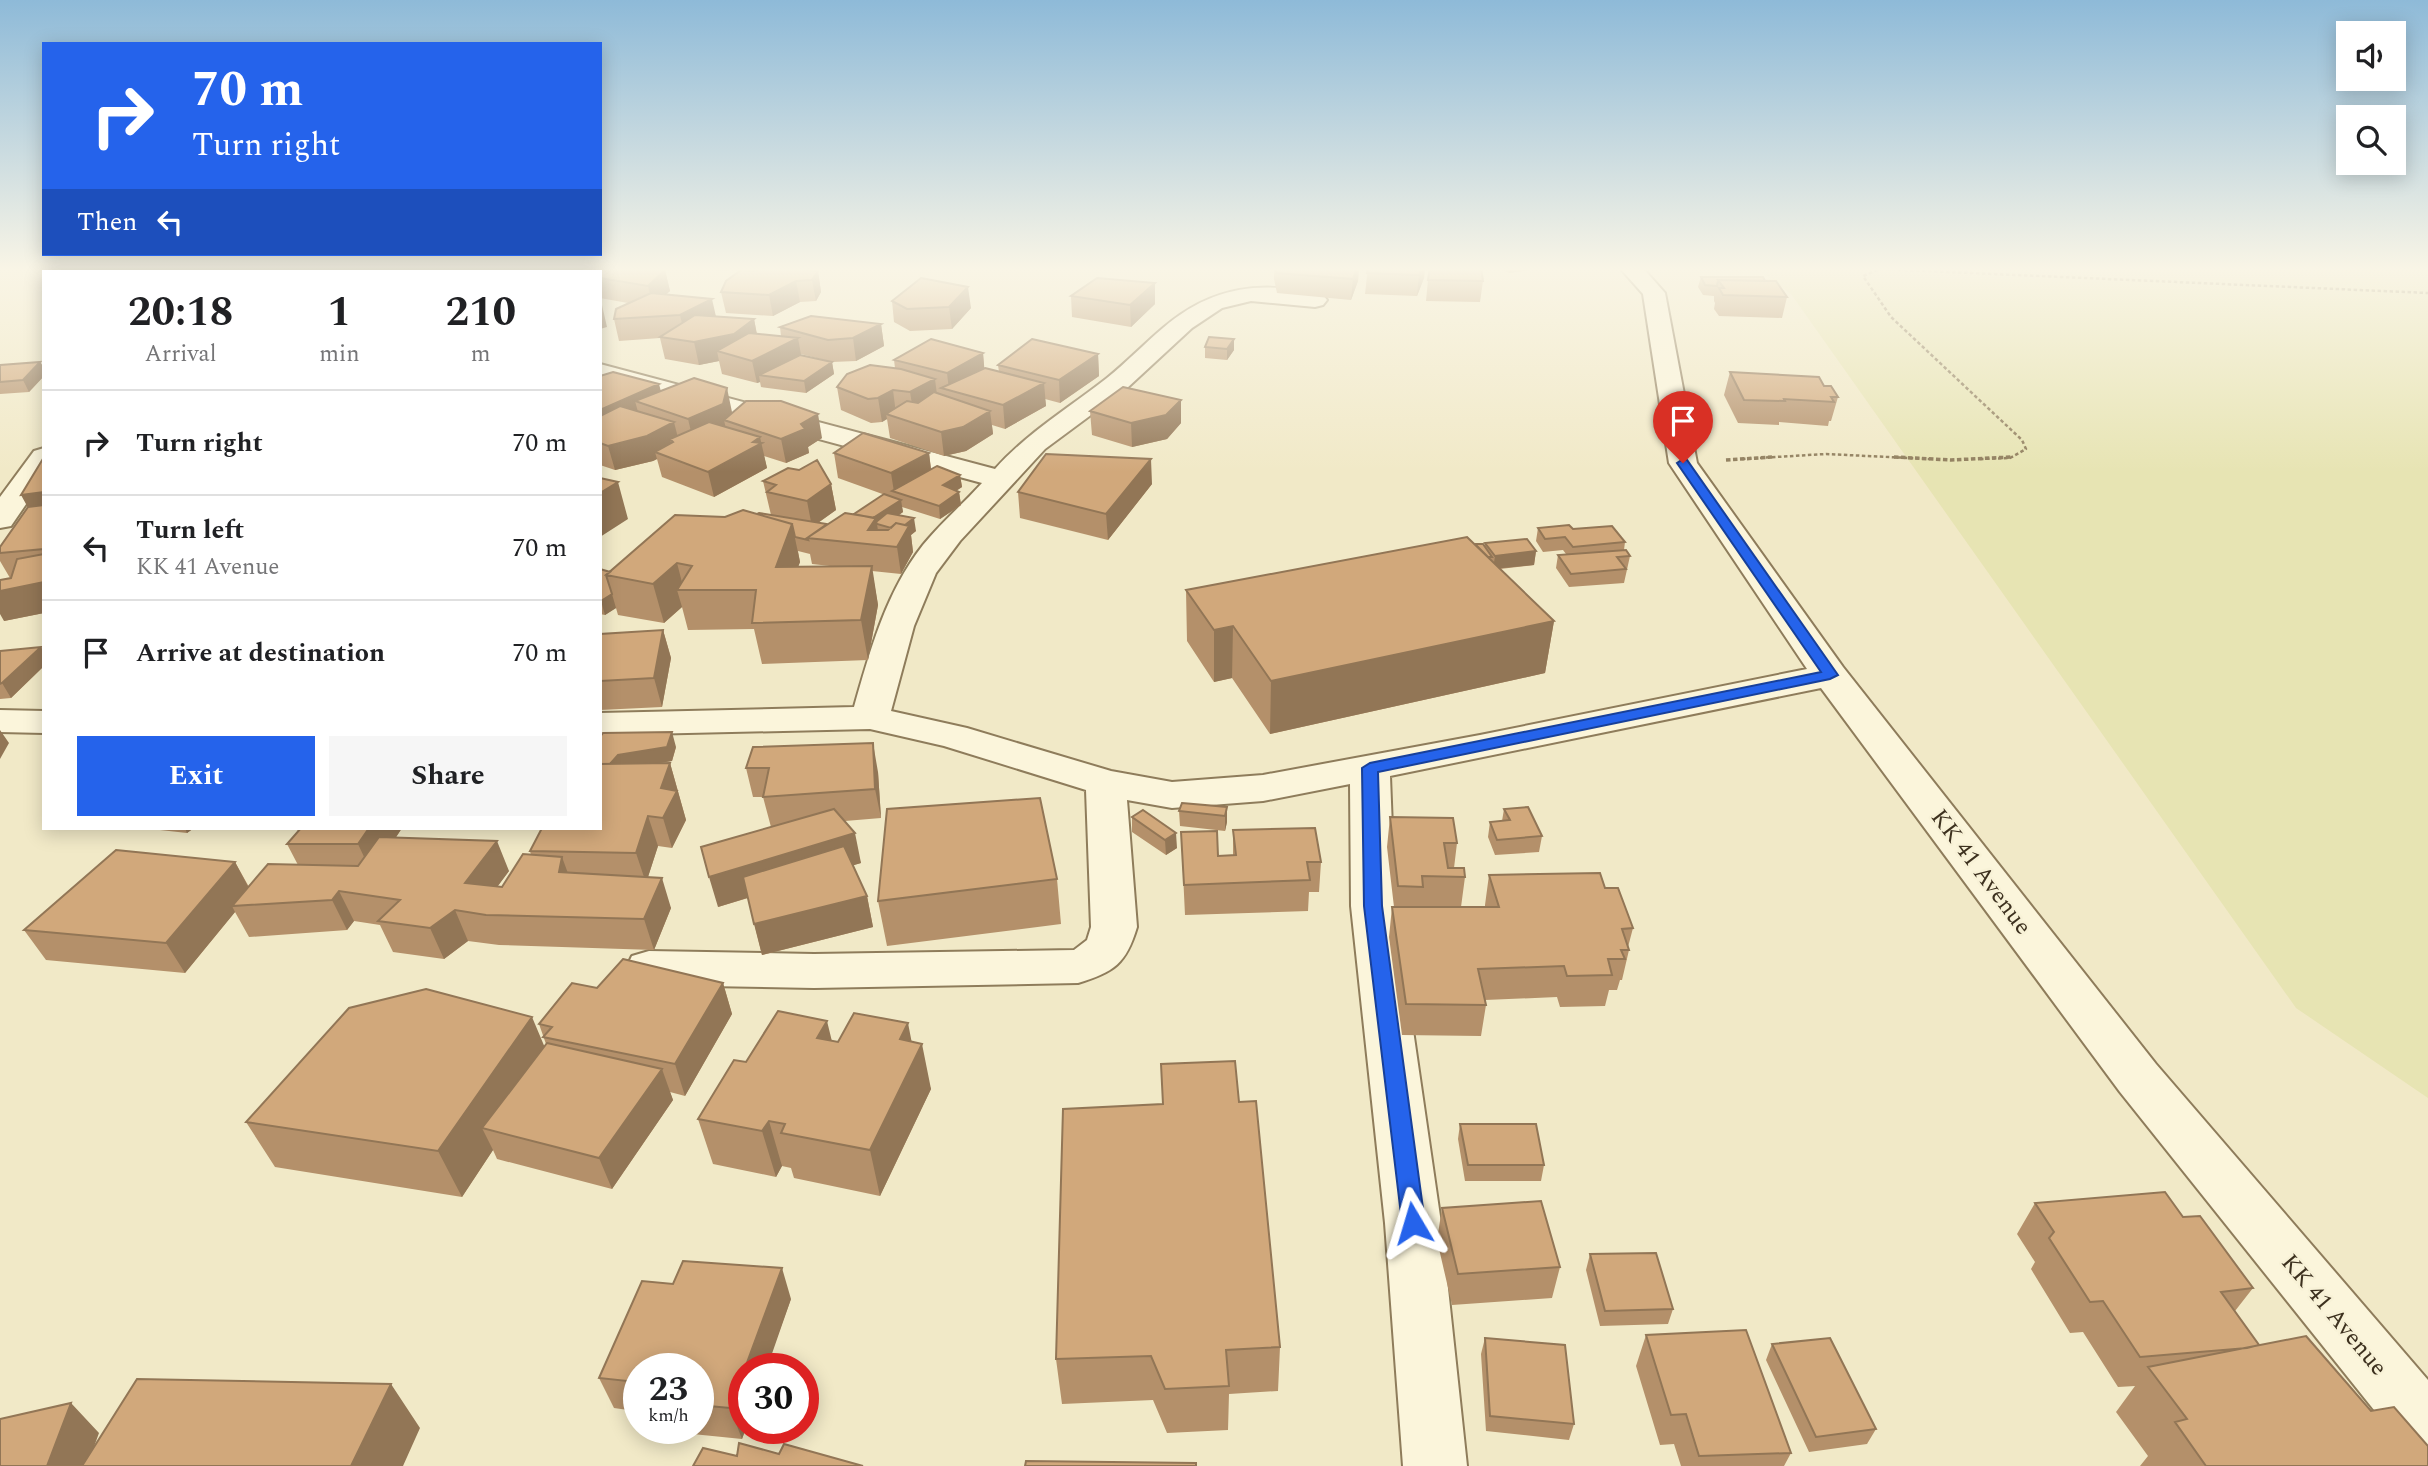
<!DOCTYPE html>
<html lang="en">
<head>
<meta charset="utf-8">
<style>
	:root { --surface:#fff; --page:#f6f6f6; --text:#202124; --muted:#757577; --line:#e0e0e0; --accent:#2563eb }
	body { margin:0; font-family:Spectral,serif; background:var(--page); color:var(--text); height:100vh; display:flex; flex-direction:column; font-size:26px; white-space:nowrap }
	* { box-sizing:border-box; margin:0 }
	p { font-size:23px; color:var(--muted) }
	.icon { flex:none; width:38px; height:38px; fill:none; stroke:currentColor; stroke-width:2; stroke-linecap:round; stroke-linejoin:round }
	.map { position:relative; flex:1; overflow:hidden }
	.sheet { position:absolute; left:42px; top:270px; width:560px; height:560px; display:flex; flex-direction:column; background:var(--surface); border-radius:0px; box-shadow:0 4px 18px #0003 }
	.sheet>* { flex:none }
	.hud { position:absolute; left:42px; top:42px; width:560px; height:214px; border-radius:0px; box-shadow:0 4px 18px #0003; background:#2563eb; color:#fff; overflow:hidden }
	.tools { position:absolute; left:2336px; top:21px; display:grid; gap:14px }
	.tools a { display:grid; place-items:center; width:70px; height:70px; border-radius:0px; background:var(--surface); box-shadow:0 4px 18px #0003; font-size:35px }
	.speed { position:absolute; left:623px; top:1353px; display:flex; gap:14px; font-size:35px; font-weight:700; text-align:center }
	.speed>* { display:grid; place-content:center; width:91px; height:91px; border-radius:50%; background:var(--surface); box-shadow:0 4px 18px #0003; line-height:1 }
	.speed small { font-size:18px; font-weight:400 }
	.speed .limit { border:10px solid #d22; background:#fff; color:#111 }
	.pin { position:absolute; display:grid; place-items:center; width:60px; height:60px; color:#fff; margin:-72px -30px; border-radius:50% 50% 50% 0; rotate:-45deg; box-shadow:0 0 7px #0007 }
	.pin .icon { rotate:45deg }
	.me { position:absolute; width:77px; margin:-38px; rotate:353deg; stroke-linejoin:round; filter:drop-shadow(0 0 5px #0008) }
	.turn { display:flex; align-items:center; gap:24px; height:147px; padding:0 35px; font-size:32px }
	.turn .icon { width:91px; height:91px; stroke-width:2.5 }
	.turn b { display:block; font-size:49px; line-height:60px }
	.then { display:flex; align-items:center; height:66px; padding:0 35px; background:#0003; gap:14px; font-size:26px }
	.eta { display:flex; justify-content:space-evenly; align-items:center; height:119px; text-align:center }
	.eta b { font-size:42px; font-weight:700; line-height:49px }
	.primary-button { display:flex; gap:14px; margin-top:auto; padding:14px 35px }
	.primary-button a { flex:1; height:80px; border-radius:0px; background:var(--accent); color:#fff; font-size:28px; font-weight:700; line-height:80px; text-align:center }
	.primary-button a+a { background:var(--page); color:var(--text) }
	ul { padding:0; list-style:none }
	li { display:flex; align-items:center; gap:21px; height:105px; padding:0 35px; border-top:2px solid var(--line) }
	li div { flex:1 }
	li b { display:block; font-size:26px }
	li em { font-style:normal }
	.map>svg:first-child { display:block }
</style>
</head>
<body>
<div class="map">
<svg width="2428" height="1466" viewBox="0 0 2428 1466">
	<rect width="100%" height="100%" fill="#f1e9c7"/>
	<path fill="#e7e4b3" d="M1754,267H2428V1098L2296,1008L1791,294Z"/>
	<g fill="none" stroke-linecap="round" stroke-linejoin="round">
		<g stroke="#8e7c5b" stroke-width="4">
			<path id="minor" d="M167,267H189L186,271H164Z
				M449,267H471V271H449Z
				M571,267H599L596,271H568Z
				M1619,267H1642L1665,293L1697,463L1843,667L2156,1064L2428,1380V1459L2406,1450L2120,1092L1821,688L1390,776L1395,906L1441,1223L1467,1466H1403L1385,1223L1351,906L1350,784L1263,801L1172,808L1127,800L1137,927C1126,964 1114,972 1078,983L814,988L649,985L632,980L626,968L632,956L649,951L814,954L1074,950L1087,940L1091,927L1086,790L944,746L870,729L600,735V713L854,707C870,651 886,592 923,545C941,523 963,504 982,483L600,380V364L995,469C1028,432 1069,408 1107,378C1127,362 1144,344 1163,328C1212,286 1261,280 1323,295L1327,300L1323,305L1315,307L1251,301L1222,308L1192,328L1126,389L1045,449L960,541L936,573L914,626L891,711L967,728L1111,771L1172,782L1263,775L1480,735L1807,669L1669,463L1643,294Z
				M44,448V478L11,526L0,528V497L34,451Z
				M0,710L44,711V733L0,732Z"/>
		</g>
		<path stroke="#8e7c5b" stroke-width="2.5" stroke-dasharray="3.5 2.5" stroke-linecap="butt" d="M1742,459L1826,454L1930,459
			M1980,459L2010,458L2026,449L2022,440L1891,317L1863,276L1880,269L2428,293"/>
		<path stroke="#8e7c5b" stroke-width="3.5" stroke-dasharray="4.5 2.5" stroke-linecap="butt" d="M1894,457L1951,460L2011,457
			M1726,460L1772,457"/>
		<use href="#minor" fill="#fbf5db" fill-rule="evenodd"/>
	</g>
	<path fill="#b4906a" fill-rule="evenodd" d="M702,267H737L726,271L702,269Z
		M1274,267H1359L1358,281L1351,300L1277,293L1274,279Z
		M1368,267H1425L1424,278L1417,296L1365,294Z
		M1496,267H1551L1509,273Z
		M665,270L670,291L666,294L716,316L754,319L757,334L781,336L780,327L881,324L884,346L856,361L832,362L834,374L806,393L761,387L760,382L757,383L722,374L719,361L699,365L665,359L660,338L619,341L614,319L628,303L600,298V271ZM801,354L828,361L801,356Z
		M754,271H818L821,292L816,301L800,302L773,316L726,313L721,292Z
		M1701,277L1765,281L1787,297L1782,318L1719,316L1714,309L1715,303L1714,301V296L1703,295L1698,287Z
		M1428,280L1483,281L1480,302L1426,301Z
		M1071,296L1155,304L1131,327L1072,317Z
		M892,301L971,308L952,329L910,331L894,322Z
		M1234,339V350L1227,360L1205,358V347Z
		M983,353L984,368L999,372L998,365L1098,354L1099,376L1060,403L1045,399L1046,406L1005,429L992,425L993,434L966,451L944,456L890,438L887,419L882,422L871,423L841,410L837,387L895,368L894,360Z
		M40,362L44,368V376L29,392L0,394V365Z
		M1730,372L1824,386L1838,397L1831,421H1829L1828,426L1779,422V425L1738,423L1724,395Z
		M600,376L661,391L732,412L731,414L822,438L808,447L809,453L786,463L764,456L767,468L714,497L662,477L657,459L653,461L615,470L600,465Z
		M1090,411L1181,423L1167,439L1132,447L1092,435Z
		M834,453H929L931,469L960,475L962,487L956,491L959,492L961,505L940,519L902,507L903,512L899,515L916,531L911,535L913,552L901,574L872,571L878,605L868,660L762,664L754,629L688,630L682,607L664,623L618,615L616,608L605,615L600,614V569L610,572L725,517L757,514L771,515L763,481L831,484L836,510L818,523L827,524L854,514L888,496L838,478ZM798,551L810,554L812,564L830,566H798L800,562Z
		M44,457V613L4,621L10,578L0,561V547L28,507Z
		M1152,484L1108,540L1020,518L1018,492Z
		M1538,528L1573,529L1625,542L1624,550L1630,556L1624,583L1569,587L1556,568L1558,555L1566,554L1563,550L1543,552L1536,541Z
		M1485,543L1536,551L1534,565L1500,569L1554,621L1545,673L1270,734L1232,678L1214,682L1187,641L1186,590L1475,544L1485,547Z
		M663,630L671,658L662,707L600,710V634Z
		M0,651H44V666L11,698L0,699Z
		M676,747L672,761L660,763H670L686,820L672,848L658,846L648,877L671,908L654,950L499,945L468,941L444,959L393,952L380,925L354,921L347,930L249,937L235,912L185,973L46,960L24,930L235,862L249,887L298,865L287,844L298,831L296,828H402L396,837L509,871L497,887H502L531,855L530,851Z
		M753,747L878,772L881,818L845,821L861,863L853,865L867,896L873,927L762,955L748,898L718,907L771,827L763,797H753L746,768Z
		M1227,807V822L1225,831L1180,826L1179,811Z
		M1504,809L1542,836L1539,852L1495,855L1488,837L1490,822L1502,821Z
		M1143,810L1177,848L1166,855L1132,832V817Z
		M1390,817L1457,843L1454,868L1465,877L1461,907H1485V905L1489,875L1605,888L1633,928L1628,947L1629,950L1622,980H1620L1617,990H1609L1605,1006L1560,1007L1557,997L1485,1000L1486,1005L1481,1036L1402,1035L1389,937L1392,907H1394L1387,847Z
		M142,828H194L187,833Z
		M1233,830L1321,862L1319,892H1309L1308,911L1185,915L1181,832L1218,856L1233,855Z
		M1057,879L1061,924L887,946L878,901Z
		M723,983L732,1014L685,1096L670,1092L673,1100L612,1189L497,1159L493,1150L462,1197L275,1167L246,1122L544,1047L546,1044L539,1024L597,988Z
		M832,1041L838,1042L911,1041L931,1089L880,1196L794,1178L791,1168L782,1166L776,1177L713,1164L698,1119L746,1062Z
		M1239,1102L1280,1347L1278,1391L1229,1394L1228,1430L1167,1433L1153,1400L1062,1404L1056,1359Z
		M1460,1124L1544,1165L1541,1181H1465L1458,1139Z
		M2035,1203L2183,1217L2253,1288L2235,1311L2259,1345L2371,1411L2428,1466H2140L2148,1456L2116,1412L2135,1386L2118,1387L2083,1332L2070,1333L2031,1269L2035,1262L2017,1234Z
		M1442,1208L1560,1267L1552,1298L1452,1305L1437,1240Z
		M1590,1254L1673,1309L1668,1324L1600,1326L1586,1270Z
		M791,1299L744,1428H746L742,1439L643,1429V1428H698V1368H639V1419L635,1411L614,1408L599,1378Z
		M1646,1335L1791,1453L1784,1466H1681L1674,1444L1660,1445L1636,1366Z
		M1485,1338L1574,1424L1569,1440L1486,1431L1481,1354Z
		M1772,1344L1876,1429L1867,1444L1809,1452L1766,1360Z"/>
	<path fill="#927656" d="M291,267H299L301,271H286Z
		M337,267H384V271H322L321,268Z
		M725,267H737L726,271Z
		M1357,267H1359L1358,281L1351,300L1353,279Z
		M1422,267H1425L1424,278L1417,296L1419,275Z
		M1509,267H1551L1509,273Z
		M665,270L670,291L653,307L648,286Z
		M818,271L821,292L816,301L812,280Z
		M796,281L800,302L773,316L769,295Z
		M1155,283V304L1131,327L1130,305Z
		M968,287L971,308L952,329L949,307Z
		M712,299L717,321L685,336L680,315Z
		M600,305H602L607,327L600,329Z
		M754,319L758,341L717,351L719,361L699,365L694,342Z
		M881,324L884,346L856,361L853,338Z
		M798,338L802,360L759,375L760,382L757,383L752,361Z
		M1234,339V350L1227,360V349Z
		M983,353L985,376L949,390L947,373Z
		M1098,354L1099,376L1060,403L1059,380Z
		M40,362L44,368V376L29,392L23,380Z
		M832,362L834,374L806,393L804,381Z
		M935,379L938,403L914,416L910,392Z
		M1044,383L1046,406L1005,429L1003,405Z
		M659,384L665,407L635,401L640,419L600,437V410Z
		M727,388L732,412L730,422L724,420L726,429L694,444L688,419Z
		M893,390L896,414H886L887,419L882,422L878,398Z
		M1181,400V423L1167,439L1132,447L1131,423Z
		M990,411L993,434L966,451L944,456L941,432Z
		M818,414L822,438L808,447L809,453L786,463L781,439L801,424Z
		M674,422L680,446L673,442L670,439L673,450L655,452L657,459L653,461L615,470L608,446Z
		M760,437L767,468L714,497L708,472Z
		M929,453L932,478L894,492L891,473Z
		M1151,459L1152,484L1108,540L1106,514Z
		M960,475L962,487L945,498L943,485Z
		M618,482L628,519L600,537V493Z
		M831,484L836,510L812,527L807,501Z
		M44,492V533H42L21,495Z
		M959,492L961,505L940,519L939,506Z
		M901,500L903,512L883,526L877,524L880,544L863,524Z
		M914,518L916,531L911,535L913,552L901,574L897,547L898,530Z
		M792,524L800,562L784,606L776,567Z
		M1536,551L1534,565L1493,569L1495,556Z
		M677,563L684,590H677L682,607L664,623L653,584Z
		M872,566L878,605L868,660L861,620Z
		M44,582V613L4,621L0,614V591Z
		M612,594L616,608L605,615L601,601Z
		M1554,621L1545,673L1270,734L1271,681Z
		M1233,626L1232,678L1214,682V630Z
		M663,630L671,658L662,707L654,678Z
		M41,647L44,651V666L11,698L2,683Z
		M0,730L9,743L0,759Z
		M672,732L676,747L672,761L623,769L607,768L618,755Z
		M873,743L878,772L881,818L875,789Z
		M670,763L686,820L672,848L663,818L661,788Z
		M1227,807V822L1225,831V816Z
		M648,816L658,846L646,883L636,853Z
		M185,828H194L187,833Z
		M369,828H402L372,874L358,844Z
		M855,833L861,863L718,907L709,877Z
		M1176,833L1177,848L1166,855L1165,840Z
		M497,841L509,871L477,914L465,883Z
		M562,857L573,887L559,872Z
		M235,862L251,892L232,906L235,912L185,973L166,943Z
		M662,878L671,908L654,950L644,919Z
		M339,891L354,921L347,930L332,900Z
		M867,896L873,927L762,955L754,924Z
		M455,910L468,941L444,959L430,928Z
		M723,983L732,1014L685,1096L675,1064Z
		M532,1017L551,1062L482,1128L493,1150L462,1197L438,1151Z
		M827,1021L838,1066L817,1038Z
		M908,1023L915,1059L922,1044L931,1089L880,1196L870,1150L900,1039Z
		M662,1069L673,1100L612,1189L599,1158Z
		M769,1121L782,1166L776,1177L762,1131Z
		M782,1268L791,1299L767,1368H745Z
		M744,1372V1428H746L742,1439L730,1408Z
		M391,1384L420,1428L403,1466H351Z
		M71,1403L99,1433L87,1466H47Z"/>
	<path fill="#d1a87b" stroke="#927656" stroke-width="2" d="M222,267H291L286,271H216Z
		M607,267H646L665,270L648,286L600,278V271H599L601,269Z
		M763,267H780L818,271L812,280L796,281L769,295L721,292L726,281L741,270L754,271Z
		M1276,267H1357L1353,279L1277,273Z
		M1368,267H1422L1419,275L1367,273Z
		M1430,267H1481L1483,281L1428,280Z
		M1701,277H1763L1765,281L1718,280L1717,286L1705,285Z
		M921,278L968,287L949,307L907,309L892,301Z
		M1097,278L1155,283L1130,305L1071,296Z
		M1718,280L1776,281L1787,297L1723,295L1719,288H1724Z
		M651,293L712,299L680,315L614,319L616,309Z
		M695,315L754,319L734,334L694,342L660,337Z
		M811,316L881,324L853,338L828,340L780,327Z
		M749,333L798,338L752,361L717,351Z
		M1209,337L1234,339L1227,349L1205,347Z
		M931,339L983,353L947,373L894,360Z
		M1032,339L1098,354L1059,380L998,365Z
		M800,355L832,362L804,381L759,375Z
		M40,362L23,380L0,382V365Z
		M870,365L901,369L935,379L910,392L893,390L878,398L868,399L837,387L847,374Z
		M985,368L1044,383L1003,405L941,388Z
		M613,372L659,384L600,410V376Z
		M1730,372L1819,377L1824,386H1831L1838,397H1831L1834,402L1784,399L1785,401L1744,400Z
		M694,378L727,388L723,404L688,419L635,401Z
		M1123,387L1181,400L1166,415L1131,423L1090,411Z
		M934,392L990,411L963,427L941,432L886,414L907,401L918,403Z
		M746,401H781L818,414L801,424L805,429L781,439L724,420Z
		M620,406L674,422L647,436L608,446L600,443V416Z
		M709,422L760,437L753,442L762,443L708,472L655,452L673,442L670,439Z
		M863,433L929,453L891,473L834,453Z
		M1046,454L1151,459L1106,514L1018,492Z
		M44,457V492L21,495Z
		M817,460L831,484L807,501L767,492L776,485L763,481L788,468L799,470Z
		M937,466L960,475L943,485L959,492L939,506L892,491Z
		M600,478L618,482L600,493Z
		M884,494L901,500L873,518L854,514Z
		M44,505V549L0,553V547L28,507Z
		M743,510L792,524L776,567L872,566L861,620L752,623L756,590H677L692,566L677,563L653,584L606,575L675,515L725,517Z
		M759,513L827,524L807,538L808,540L795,537L792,524L757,514Z
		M845,513L876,518L868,530H888L896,523L909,526L897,547L807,538Z
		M887,513L914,518L905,525L896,523L891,528L877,524L876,522Z
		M1569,525L1573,529L1612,526L1625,542L1573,547L1565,537L1545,539L1538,528Z
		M1467,537L1554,621L1271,681L1233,626L1214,630L1186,590Z
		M1527,539L1536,551L1495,556L1485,543Z
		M1475,544H1483L1492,557H1488Z
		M1626,550L1630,556L1617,557L1626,569L1571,574L1558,555Z
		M44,554V582L0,591V580L11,578L17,559Z
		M600,569L610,572L606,575L612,594L601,601Z
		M663,630L654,678L600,681V634Z
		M41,647L2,683L0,684V651Z
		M672,732L667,747L618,755L610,764H600V737L603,733Z
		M873,743L875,789L763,797L769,768H746L753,747Z
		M670,763L661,788L677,791L663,818L648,816L636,853L530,851L542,828H600V764Z
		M1040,798L1057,879L878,901L887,809Z
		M1182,803L1227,807L1225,816L1179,811Z
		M1528,807L1542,836L1497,840L1490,822L1510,820L1504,809Z
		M834,809L855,833L709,877L701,847Z
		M1143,810L1176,833L1165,840L1132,817Z
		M1390,817L1453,818L1457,843H1444L1448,868H1464L1465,877L1422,876L1423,887L1398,886Z
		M301,828H369L358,844H287Z
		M1315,828L1321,862H1307L1310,880L1184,885L1181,832L1217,831L1218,856L1236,855L1233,830Z
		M379,837L497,841L465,883L502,887L523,854L562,857L559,872L662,878L644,919L486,915L455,910L430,928L378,921L400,900L339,891L332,900L232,906L268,864L358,866Z
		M844,846L867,896L754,924L743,877Z
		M116,850L235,862L166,943L24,930Z
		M1600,873L1605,888H1618L1633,928L1622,929L1629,950H1621L1625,959H1608L1612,975L1567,976L1564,966L1478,969L1486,1005L1406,1004L1392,907H1499L1489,875Z
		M623,959L723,983L675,1064L543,1037L552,1027L539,1024L572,983L597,988Z
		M426,989L532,1017L438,1151L246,1122L349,1008Z
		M778,1011L827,1021L817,1038L838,1042L854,1013L908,1023L900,1039L922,1044L870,1150L781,1133L785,1124L769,1121L762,1131L698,1119L734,1060L746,1062Z
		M547,1043L662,1069L599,1158L482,1128Z
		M1235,1061L1239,1102L1256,1101L1280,1347L1226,1350L1229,1386L1165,1389L1151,1356L1056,1359L1063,1109L1163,1104L1161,1064Z
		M1460,1124H1536L1544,1165H1468Z
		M2165,1192L2183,1217L2200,1216L2253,1288L2221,1292L2259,1345L2247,1348L2140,1357L2103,1301L2090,1302L2049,1238L2054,1232L2035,1203Z
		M1541,1201L1560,1267L1458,1274L1442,1208Z
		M1656,1253L1673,1309L1605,1311L1590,1254Z
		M683,1261L782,1268L745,1368H744V1372L730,1408L698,1405V1368H639V1400L629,1399L637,1382L599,1378L642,1281L673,1284Z
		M1746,1330L1791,1453L1699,1456L1686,1414L1671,1415L1646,1335Z
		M2306,1336L2371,1411L2394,1407L2428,1446V1466H2206L2175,1422L2187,1419L2148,1367Z
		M1485,1338L1565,1345L1574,1424L1490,1416Z
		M1830,1338L1876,1429L1816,1437L1772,1344Z
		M137,1379L391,1384L351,1466H82Z
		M71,1403L47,1466H0V1419Z
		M739,1443L779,1454L784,1444L863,1466H693L703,1448L737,1456Z
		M1026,1461L1196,1463V1466H1025Z"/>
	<linearGradient id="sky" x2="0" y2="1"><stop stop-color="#8ebad8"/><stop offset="0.57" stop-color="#f9f5e6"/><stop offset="1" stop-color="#f9f5e6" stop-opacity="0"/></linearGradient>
	<rect width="2428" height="472" fill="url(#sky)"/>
	<path fill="#2563eb" stroke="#184099" stroke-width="2" d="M1683,459L1687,460L1838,675L1830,679L1378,772L1382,906L1425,1223L1421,1230L1413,1233L1405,1230L1402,1223L1364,906L1362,768L1370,763L1821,672L1677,463Z"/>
	<g text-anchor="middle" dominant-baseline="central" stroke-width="5" stroke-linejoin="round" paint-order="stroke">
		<g font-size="24" fill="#3d311f" stroke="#f8f2d7">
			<text transform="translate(1981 872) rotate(53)">KK 41 Avenue</text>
			<text transform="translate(2334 1315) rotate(50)">KK 41 Avenue</text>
		</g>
	</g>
</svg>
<div class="tools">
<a><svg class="icon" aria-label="sound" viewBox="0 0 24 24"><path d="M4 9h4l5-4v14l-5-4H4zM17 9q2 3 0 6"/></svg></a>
<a><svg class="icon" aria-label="search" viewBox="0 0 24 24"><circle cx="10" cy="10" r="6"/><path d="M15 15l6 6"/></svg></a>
</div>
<div class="speed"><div>23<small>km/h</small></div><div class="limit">30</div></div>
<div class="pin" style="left:1683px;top:463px;background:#d93025"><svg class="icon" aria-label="arrive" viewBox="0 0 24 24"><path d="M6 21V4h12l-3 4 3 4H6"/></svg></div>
<svg class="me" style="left:1413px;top:1223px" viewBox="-20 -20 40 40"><path d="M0-17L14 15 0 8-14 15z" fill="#2563eb" stroke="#fff" stroke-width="4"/></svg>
<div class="hud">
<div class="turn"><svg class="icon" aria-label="right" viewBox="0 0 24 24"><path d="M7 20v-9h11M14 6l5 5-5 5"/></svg><div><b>70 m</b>Turn right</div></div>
<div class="then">Then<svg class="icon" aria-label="left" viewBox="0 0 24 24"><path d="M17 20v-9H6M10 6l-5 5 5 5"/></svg></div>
</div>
<section class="sheet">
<div class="eta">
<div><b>20:18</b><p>Arrival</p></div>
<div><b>1</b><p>min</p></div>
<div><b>210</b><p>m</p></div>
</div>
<ul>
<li><svg class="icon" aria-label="right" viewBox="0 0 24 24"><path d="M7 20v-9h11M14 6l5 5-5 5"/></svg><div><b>Turn right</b></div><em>70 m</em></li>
<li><svg class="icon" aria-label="left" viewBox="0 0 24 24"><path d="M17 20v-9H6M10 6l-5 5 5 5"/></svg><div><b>Turn left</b><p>KK 41 Avenue</p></div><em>70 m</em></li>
<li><svg class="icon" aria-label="arrive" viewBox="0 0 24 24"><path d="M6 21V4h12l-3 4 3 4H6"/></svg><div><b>Arrive at destination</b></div><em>70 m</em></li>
</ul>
<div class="primary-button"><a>Exit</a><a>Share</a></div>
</section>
</div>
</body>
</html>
